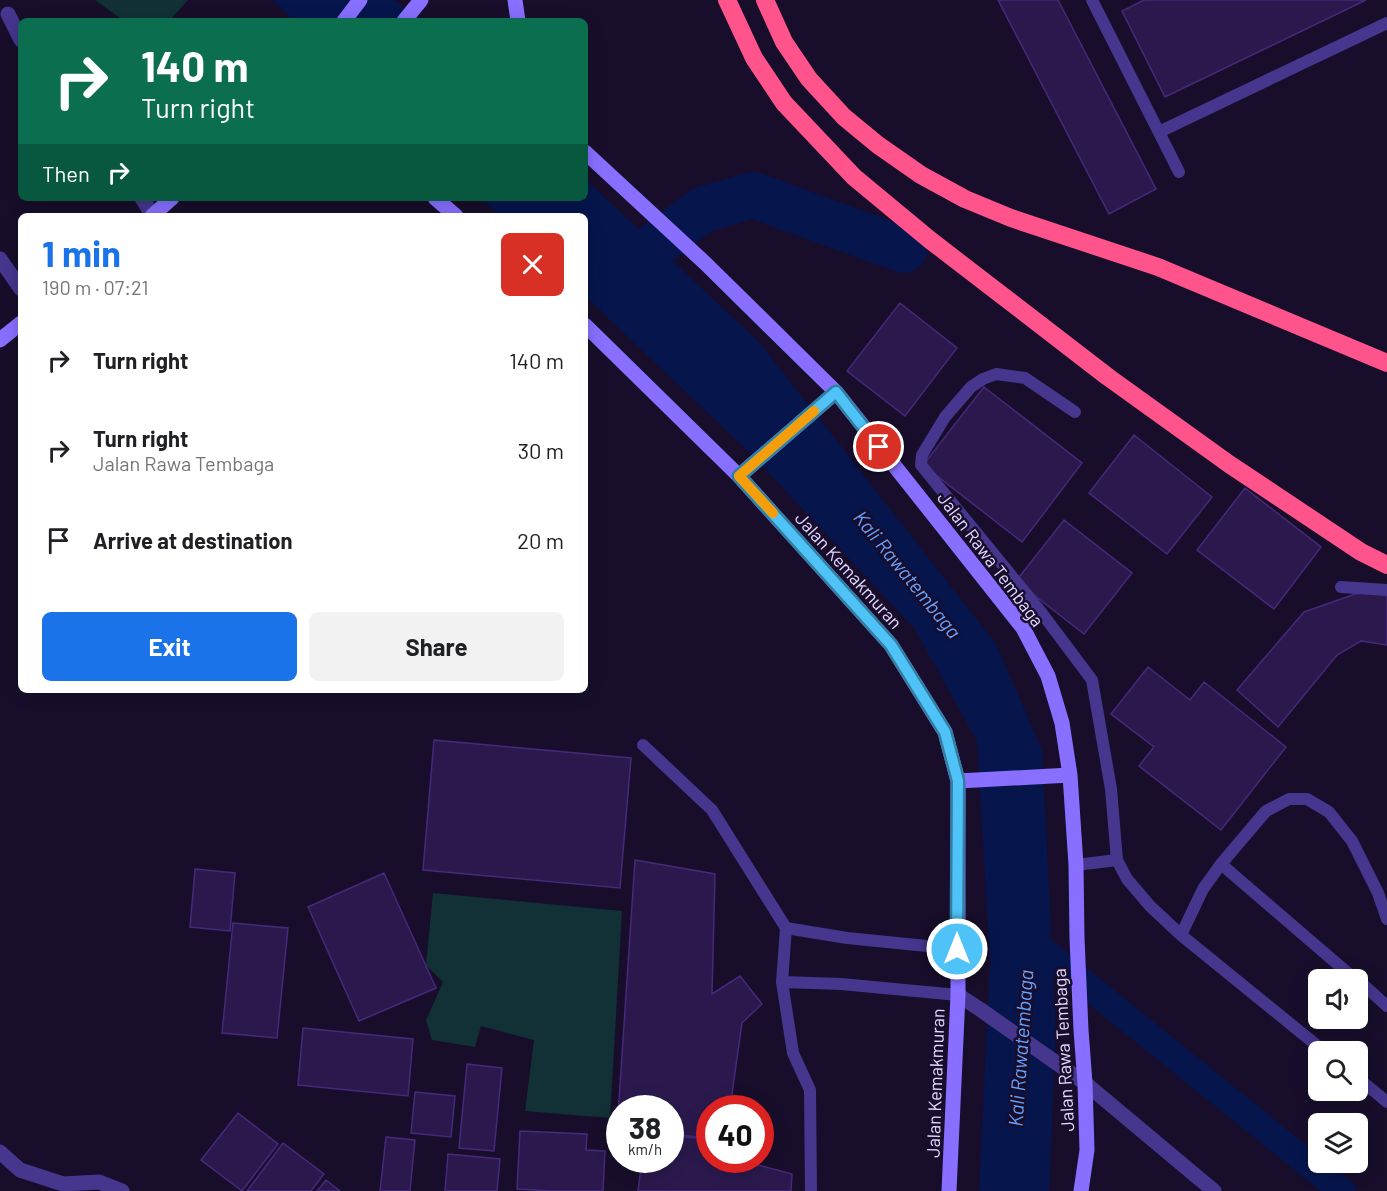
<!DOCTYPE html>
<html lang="en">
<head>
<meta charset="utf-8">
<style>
	:root { --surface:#fff; --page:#f2f2f2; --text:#202124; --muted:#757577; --accent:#1a73e8 }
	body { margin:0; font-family:Barlow,sans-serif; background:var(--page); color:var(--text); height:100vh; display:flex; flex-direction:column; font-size:22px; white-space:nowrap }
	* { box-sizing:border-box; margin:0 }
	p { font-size:20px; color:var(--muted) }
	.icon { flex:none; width:33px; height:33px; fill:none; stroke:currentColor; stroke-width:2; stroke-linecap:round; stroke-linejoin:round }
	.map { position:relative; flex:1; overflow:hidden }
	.side { position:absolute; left:18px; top:213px; width:570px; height:480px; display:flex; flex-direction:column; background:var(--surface); border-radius:9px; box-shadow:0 3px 15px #0003 }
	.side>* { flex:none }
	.guide { position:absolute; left:18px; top:18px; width:570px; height:183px; border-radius:9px; box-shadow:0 3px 15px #0003; background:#0b6e4f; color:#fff; overflow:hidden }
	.controls { position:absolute; left:1308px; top:969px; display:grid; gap:12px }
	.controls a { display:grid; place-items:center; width:60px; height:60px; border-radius:9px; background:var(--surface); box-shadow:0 3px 15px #0003; font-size:30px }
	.speed { position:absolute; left:606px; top:1095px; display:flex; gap:12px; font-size:30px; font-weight:700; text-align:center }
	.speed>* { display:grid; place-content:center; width:78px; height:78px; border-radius:50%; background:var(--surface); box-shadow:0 3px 15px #0003; line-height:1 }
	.speed small { font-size:15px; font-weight:400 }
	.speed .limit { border:9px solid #d22; background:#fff; color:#111 }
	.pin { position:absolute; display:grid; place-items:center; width:51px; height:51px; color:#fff; margin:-26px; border:3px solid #fff; border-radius:50%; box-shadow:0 2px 6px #0007 }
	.me { position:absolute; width:66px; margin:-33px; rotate:0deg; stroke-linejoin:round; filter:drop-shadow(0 0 4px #0008) }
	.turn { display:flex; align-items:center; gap:21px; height:126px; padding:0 24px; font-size:27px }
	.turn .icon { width:78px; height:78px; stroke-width:2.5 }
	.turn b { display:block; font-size:42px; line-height:51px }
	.then { display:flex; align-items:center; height:57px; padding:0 24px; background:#0003; gap:12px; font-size:22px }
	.round { display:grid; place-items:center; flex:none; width:63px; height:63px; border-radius:9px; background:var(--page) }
	.head { display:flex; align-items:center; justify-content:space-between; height:102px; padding:0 24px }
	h1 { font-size:36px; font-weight:700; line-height:45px; color:var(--accent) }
	.primary-button { display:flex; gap:12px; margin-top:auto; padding:12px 24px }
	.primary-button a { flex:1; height:69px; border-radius:9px; background:var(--accent); color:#fff; font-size:24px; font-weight:700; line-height:69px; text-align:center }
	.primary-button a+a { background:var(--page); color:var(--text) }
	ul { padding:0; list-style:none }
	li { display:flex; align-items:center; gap:18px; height:90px; padding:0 24px }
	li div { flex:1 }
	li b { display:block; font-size:22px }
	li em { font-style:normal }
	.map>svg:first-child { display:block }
</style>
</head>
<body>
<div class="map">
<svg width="1387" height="1191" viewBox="0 0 1387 1191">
	<rect width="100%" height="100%" fill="#180e2b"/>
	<path fill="#113136" d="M95,0H188L169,21H124Z
		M433,893L622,911L610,1118L525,1111L534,1040L481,1026L475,1047L432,1040L426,1020L443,982L426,965Z"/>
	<path fill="#06154c" d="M273,0H395L418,21H295Z
		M585,179L759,342L996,644L1042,750L1056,1032L1049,1191H979L990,962L977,741L914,628L753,456L585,296V216H500L481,198H585Z"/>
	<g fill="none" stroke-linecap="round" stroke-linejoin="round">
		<path stroke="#06154c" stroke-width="27" d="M1028,938L1342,1191"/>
		<path stroke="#06154c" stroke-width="46" d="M621,271L702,210L753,195L904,250"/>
	</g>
	<path fill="#2b194e" stroke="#46297b" stroke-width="1.5" d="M998,0H1058L1156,189L1109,214Z
		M1144,0H1366L1165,97L1122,11Z
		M900,303L957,348L905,416L847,371Z
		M984,387L1082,463L1022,542L923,465Z
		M1134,435L1212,497L1167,554L1089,493Z
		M1245,488L1321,547L1274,609L1197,550Z
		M1064,520L1132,573L1084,634L1016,581Z
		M1361,592L1387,595V645L1361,641L1337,655L1278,727L1237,690L1304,612Z
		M1148,667L1190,700L1204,682L1286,747L1221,830L1139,766L1154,747L1111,714Z
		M434,740L631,758L620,888L423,870Z
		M635,860L715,874L712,994L740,976L762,1004L742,1023L730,1108H710V1138L670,1134V1108H620V1130H617Z
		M195,869L235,873L230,931L190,927Z
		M384,873L436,988L359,1021L308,907Z
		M233,923L288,928L277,1038L222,1033Z
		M303,1028L413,1039L408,1096L298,1085Z
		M467,1064L502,1068L494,1151L459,1148Z
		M415,1092L455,1096L451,1137L411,1133Z
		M238,1113L278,1144L242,1191L201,1160Z
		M520,1131L587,1134L586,1150L605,1151L603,1191H550L517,1189Z
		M670,1136L710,1139V1160H739L792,1174L791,1191H638L642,1160H670Z
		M386,1137L415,1140L410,1191H380Z
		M283,1143L324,1174L311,1191H247Z
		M448,1154L500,1159L497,1191H445Z
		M326,1180L340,1191H317Z"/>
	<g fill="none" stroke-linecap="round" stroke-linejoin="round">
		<path stroke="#46368e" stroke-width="12" d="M1092,0L1179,172
			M1159,132L1387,23
			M1075,412L1025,378L996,374L983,379L971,387L945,417L922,455L921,465L1041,612L1092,680L1111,789L1117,860L1127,879L1150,906L1181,935
			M1341,587L1387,590
			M643,745L712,810L786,928L782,982L793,1053L810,1090L811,1191
			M1221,864L1356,980
			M1076,865L1117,860
			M786,928L847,938L957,949
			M1358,980L1387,1006
			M782,982L841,984L958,995
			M1325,1052L1181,935L1203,889L1221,864L1266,811L1289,799H1307L1329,812L1352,841L1378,893L1387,919
			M1358,1078L1387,1102"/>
		<path stroke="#46368e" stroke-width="15" d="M8,14L21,40
			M142,198L153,216
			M0,259L21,289
			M958,995L981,1010L1085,1083L1214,1191
			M0,1152L20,1170L63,1184L99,1182L122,1191"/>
		<path stroke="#886fff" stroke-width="15" d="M515,0L518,21
			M344,21L360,0
			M404,21L421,0
			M585,152L705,263L836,392L1023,628L1048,676L1062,723L1070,775L1076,865L1077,938L1081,1030L1085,1083L1087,1150L1081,1191
			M435,198L456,216
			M152,216L172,198
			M585,325L739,476L891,645L945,732L958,781V995L949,1191
			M0,340L21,323
			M739,476L836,392
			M958,781L1070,775"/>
		<path stroke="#ff538c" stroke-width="18" d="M727,0L754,58L784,103L854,177L930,240L1108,377L1229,464L1361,552L1387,565
			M765,0L784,42L809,79L844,117L878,145L921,175L965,199L1011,218L1158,267L1387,363"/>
	</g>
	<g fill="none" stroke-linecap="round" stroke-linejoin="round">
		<g stroke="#337fa1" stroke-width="15">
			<path id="route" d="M879,447L836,392L739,476L891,645L945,732L958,781L957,949"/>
		</g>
		<use href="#route" stroke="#4fc3f7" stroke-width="10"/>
		<path stroke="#f59e0b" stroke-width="10" d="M773,513L739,476L814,411"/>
	</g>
	<g text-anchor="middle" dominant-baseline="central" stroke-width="5" stroke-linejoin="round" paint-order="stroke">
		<g font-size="18" fill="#e3d8ff" stroke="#180e2b">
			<text transform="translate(991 559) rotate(53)">Jalan Rawa Tembaga</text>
			<text transform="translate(849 570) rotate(48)">Jalan Kemakmuran</text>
			<text transform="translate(1063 1050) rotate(-93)">Jalan Rawa Tembaga</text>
			<text transform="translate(935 1083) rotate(-88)">Jalan Kemakmuran</text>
		</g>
		<g font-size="20" font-style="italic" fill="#66a2ff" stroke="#180e2b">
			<text transform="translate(908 574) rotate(51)">Kali Rawatembaga</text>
			<text transform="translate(1020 1048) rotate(-86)">Kali Rawatembaga</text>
		</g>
	</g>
</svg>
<div class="controls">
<a><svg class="icon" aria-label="sound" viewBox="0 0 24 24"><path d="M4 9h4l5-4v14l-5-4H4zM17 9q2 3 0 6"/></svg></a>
<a><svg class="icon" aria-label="search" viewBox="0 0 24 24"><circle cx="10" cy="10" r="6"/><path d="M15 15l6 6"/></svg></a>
<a><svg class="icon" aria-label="layers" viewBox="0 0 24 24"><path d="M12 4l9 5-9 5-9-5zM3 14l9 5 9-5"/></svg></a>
</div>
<div class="speed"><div>38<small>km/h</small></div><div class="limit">40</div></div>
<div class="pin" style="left:879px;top:447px;background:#d93025"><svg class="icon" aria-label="arrive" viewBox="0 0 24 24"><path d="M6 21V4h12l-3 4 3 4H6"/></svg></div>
<svg class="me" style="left:957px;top:949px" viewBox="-20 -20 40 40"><circle r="17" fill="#4fc3f7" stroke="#fff" stroke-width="3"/><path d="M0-11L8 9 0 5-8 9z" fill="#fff"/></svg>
<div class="guide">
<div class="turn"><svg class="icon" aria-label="right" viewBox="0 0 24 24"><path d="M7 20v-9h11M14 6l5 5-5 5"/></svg><div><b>140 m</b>Turn right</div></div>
<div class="then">Then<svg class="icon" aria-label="right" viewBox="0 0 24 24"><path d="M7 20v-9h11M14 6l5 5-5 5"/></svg></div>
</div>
<section class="side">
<div class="head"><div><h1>1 min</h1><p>190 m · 07:21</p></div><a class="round" style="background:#d93025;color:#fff"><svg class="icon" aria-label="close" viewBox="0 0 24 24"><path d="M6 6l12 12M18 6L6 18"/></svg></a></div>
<ul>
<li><svg class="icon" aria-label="right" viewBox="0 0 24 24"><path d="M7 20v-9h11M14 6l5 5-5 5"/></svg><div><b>Turn right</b></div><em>140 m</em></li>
<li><svg class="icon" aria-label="right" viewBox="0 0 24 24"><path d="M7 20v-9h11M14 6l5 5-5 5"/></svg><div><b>Turn right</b><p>Jalan Rawa Tembaga</p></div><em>30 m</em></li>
<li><svg class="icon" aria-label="arrive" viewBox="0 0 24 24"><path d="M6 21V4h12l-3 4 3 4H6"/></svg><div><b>Arrive at destination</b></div><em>20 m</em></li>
</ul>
<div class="primary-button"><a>Exit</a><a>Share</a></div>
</section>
</div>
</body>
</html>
